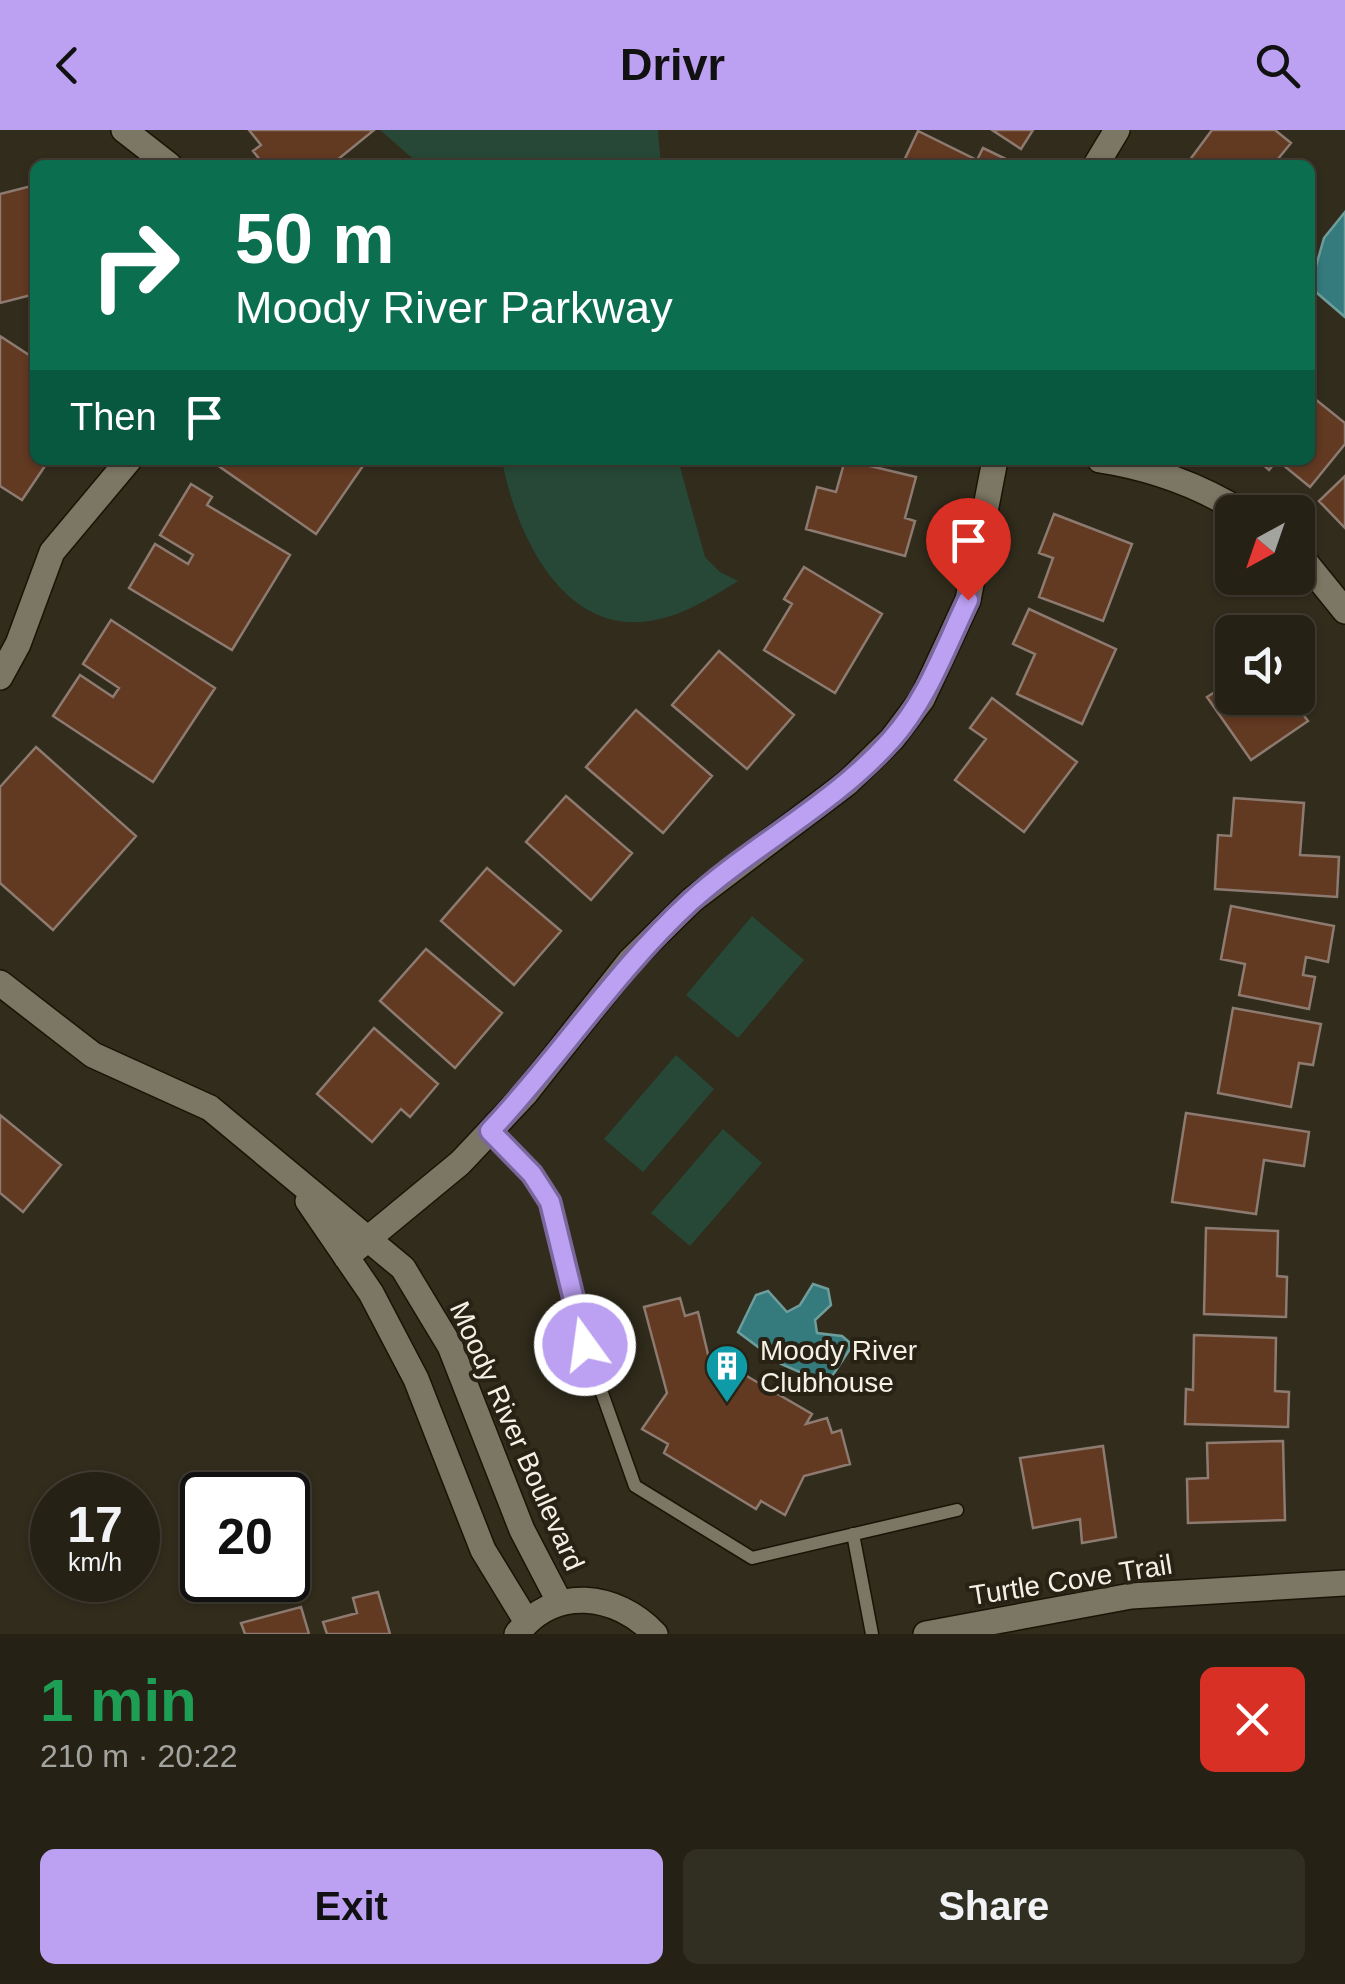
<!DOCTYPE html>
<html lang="en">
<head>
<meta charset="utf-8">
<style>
	:root { --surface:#252115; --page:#312e22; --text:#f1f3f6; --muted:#a3a3a0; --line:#423e34; --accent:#bca0f2 }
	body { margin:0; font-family:Helvetica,sans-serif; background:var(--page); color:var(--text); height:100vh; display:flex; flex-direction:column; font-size:38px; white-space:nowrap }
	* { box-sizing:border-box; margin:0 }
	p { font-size:32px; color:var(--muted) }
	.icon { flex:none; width:55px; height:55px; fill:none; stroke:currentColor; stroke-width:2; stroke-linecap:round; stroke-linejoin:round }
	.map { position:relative; height:1504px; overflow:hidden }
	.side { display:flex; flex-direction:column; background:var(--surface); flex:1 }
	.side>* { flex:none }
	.guide { position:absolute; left:30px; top:30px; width:1285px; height:305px; border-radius:15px; box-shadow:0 2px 8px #0004,0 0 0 2px var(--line); background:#0b6e4f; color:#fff; overflow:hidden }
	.needle { width:65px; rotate:220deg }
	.buttons { position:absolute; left:1215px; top:365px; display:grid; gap:20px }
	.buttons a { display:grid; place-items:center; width:100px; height:100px; border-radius:15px; background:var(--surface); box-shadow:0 2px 8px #0004,0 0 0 2px var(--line); font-size:50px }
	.speed { position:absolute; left:30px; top:1342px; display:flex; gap:20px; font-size:50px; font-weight:700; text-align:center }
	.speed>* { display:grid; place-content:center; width:130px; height:130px; border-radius:50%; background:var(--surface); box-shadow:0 2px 8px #0004,0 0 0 2px var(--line); line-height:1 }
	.speed small { font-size:25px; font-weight:400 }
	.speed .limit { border:5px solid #111; border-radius:15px; background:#fff; color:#111 }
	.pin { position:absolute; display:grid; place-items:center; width:85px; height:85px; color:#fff; margin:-102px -42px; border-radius:50% 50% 50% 0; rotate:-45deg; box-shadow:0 0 10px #0007 }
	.pin .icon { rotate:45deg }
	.me { position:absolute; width:110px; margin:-55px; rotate:346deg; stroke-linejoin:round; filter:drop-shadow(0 0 8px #0008) }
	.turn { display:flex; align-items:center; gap:35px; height:210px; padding:0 40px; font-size:45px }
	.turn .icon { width:130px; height:130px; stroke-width:2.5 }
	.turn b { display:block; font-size:70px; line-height:85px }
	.then { display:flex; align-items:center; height:95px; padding:0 40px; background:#0003; gap:20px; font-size:38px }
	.round { display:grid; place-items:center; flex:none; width:105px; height:105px; border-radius:15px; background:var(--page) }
	.headline { display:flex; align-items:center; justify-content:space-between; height:170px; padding:0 40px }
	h1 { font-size:60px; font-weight:700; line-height:75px; color:#1e9e55 }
	.action { display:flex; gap:20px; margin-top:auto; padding:20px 40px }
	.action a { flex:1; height:115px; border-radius:15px; background:var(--accent); color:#111; font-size:40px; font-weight:700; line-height:115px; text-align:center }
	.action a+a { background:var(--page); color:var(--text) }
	header { display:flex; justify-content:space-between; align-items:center; height:130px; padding:0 40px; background:var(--accent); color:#111; font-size:45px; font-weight:700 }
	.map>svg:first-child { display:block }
</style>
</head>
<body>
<header><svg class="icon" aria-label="back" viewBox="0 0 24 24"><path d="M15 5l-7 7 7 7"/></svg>Drivr<svg class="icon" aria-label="search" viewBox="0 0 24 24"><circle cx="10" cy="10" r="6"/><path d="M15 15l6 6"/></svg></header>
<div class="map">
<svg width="1345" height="1504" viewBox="0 0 1345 1504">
	<rect width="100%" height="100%" fill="#312c1c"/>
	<path fill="#274836" d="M380,0H658L661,35H420Z
		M502,330H678L705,427L720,442L738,451C712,467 686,484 655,490C563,509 515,402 502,330Z
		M752,786L804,830L738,908L686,865Z
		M676,925L714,959L643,1042L604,1009Z
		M723,999L762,1033L690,1116L651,1083Z"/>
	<path fill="#357a7d" stroke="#6e9d9c" stroke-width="2.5" d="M1345,82V187L1310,157L1324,108Z
		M813,1154L828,1159L831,1175L815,1190L817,1203L842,1206L849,1212L850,1219L827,1254L781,1234L738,1202L756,1165L768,1161L787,1182L800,1175Z"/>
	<path fill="#623921" stroke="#8d7a70" stroke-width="2.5" d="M249,0H374L331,35H264L253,21L261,15Z
		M992,0H1033L1021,19Z
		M1212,0H1275L1291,13L1273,35H1186Z
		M918,1L977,30L983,18L1014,33L902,35Z
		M35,55V164L0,173V64Z
		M0,206L35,229V330H49L22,370L0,356Z
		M1310,265L1345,293V314L1310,357L1277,330L1269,340L1258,330H1310Z
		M210,330H367L316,404Z
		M845,330L916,347L905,388L915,391L905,426L806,399L817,357L836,362Z
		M1345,346V398L1319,371Z
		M191,354L212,367L207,375L290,425L232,520L129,458L155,414L188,434L193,425L160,405Z
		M1054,384L1132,414L1103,491L1039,467L1053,428L1039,423Z
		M804,437L882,484L835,563L764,520L792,474L784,469Z
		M1029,479L1116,519L1082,594L1017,564L1035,524L1013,514Z
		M111,490L215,558L153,652L53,586L80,545L113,567L119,558L83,534Z
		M719,521L794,585L747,639L672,575Z
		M1232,551V568H1290L1308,591L1251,630L1207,567Z
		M992,568L1077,632L1024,702L955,650L986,609L970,598Z
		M636,580L712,646L663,703L586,637Z
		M36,617L136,706L53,800L0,753V657Z
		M566,666L632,723L591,770L526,712Z
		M1234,668L1304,673L1300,725L1339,727L1337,767L1215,759L1218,705L1231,706Z
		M487,738L561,801L514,855L441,791Z
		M1231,776L1334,796L1328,832L1306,827L1303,845L1315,847L1309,879L1239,865L1245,834L1221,829Z
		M426,819L502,883L455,938L380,871Z
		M1233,878L1321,894L1313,935L1299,933L1291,977L1218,963Z
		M374,898L438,954L410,987L401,979L372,1012L317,964Z
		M1186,983L1309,1002L1304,1036L1264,1030L1256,1084L1172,1072Z
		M0,985L61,1035L23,1082L0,1063Z
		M1206,1098L1278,1101L1277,1146L1287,1147L1286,1187L1204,1184Z
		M680,1168L685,1186L698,1182L711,1237L714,1227L812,1284L806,1294L827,1288L832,1303L841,1300L850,1334L804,1346L785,1385L761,1371L756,1379L664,1323L668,1314L642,1299L667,1263L644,1177Z
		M1194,1205L1276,1208L1275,1261L1289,1262L1288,1297L1185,1294L1186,1259L1193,1260Z
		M1283,1311L1285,1390L1188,1393L1187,1349L1208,1348L1207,1313Z
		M1103,1316L1116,1407L1082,1413L1080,1389L1033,1398L1020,1328Z
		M378,1462L390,1504H327L323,1492L357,1483L353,1468Z
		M301,1477L309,1504H245L241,1493Z"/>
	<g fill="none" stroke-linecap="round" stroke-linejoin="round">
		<g stroke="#191406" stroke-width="15">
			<path id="lane" d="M490,1001L532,1044L550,1073L585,1215L635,1356L752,1428L957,1380
				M853,1404L872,1504"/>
		</g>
		<g stroke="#191406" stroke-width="28">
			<path id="street" d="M124,0L169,35
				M1096,35L1117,0
				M1100,330C1152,338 1197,354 1242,382
				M1298,423L1345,481
				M0,547L18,514L52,422L129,330
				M0,853L93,925L210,978L403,1138L450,1216L522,1400L560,1473
				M308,1071L371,1163L416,1249L483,1420L527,1492
				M346,1127L460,1033L525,964L630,831L692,770L847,653L892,609L922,569L968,470L995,330
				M517,1504C554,1455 616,1463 655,1504
				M926,1504L1131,1466L1345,1453"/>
		</g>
		<use href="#lane" stroke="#7c7664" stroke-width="12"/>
		<use href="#street" stroke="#7c7664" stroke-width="25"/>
	</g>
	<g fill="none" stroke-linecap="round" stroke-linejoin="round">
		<g stroke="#7a689d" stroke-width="25">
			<path id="route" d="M585,1215L550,1072L532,1044L490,1001C560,927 615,841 690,772C754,714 833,675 891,610C927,570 945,518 968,470"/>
		</g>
		<use href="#route" stroke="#bca0f2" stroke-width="18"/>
	</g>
	<defs>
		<g id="building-pin" transform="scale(2.25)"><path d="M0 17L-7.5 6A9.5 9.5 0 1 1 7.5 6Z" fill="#0f9aa8" stroke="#272213"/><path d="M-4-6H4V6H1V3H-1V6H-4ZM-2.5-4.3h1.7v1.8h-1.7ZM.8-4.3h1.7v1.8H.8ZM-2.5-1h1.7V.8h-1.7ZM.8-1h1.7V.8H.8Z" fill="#fff"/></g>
	</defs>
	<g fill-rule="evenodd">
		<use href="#building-pin" x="727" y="1236"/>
	</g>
	<g text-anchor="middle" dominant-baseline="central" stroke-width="8" stroke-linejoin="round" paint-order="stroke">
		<g font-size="28" fill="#f3f0e6" stroke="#272213" text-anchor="start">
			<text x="760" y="1220">Moody River<tspan x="760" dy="32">Clubhouse</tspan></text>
		</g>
		<g font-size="28" fill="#f3f0e6" stroke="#272213">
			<text transform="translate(517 1306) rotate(66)">Moody River Boulevard</text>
			<text transform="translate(1071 1450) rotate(-9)">Turtle Cove Trail</text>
		</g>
	</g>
</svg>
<div class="buttons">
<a><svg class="needle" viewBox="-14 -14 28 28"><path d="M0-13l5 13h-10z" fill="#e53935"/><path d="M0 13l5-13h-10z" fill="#a3a3a0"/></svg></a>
<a><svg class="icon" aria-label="sound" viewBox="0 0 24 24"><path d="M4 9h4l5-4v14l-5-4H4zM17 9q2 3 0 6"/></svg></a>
</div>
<div class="speed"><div>17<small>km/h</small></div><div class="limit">20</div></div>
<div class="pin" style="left:968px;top:470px;background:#d93025"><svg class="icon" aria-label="arrive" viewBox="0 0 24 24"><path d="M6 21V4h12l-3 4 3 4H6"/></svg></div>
<svg class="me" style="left:585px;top:1215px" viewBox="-20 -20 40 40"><circle r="17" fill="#bca0f2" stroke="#fff" stroke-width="3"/><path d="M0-11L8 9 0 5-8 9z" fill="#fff"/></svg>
<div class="guide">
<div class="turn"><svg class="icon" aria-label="right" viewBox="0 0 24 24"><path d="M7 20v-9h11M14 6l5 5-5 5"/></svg><div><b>50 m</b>Moody River Parkway</div></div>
<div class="then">Then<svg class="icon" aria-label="arrive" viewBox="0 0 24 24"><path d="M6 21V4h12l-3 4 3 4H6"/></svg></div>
</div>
</div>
<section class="side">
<div class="headline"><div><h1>1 min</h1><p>210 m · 20:22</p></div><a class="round" style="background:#d93025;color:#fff"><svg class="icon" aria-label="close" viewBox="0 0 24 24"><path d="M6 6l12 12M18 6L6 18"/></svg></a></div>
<div class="action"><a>Exit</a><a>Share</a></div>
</section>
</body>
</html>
